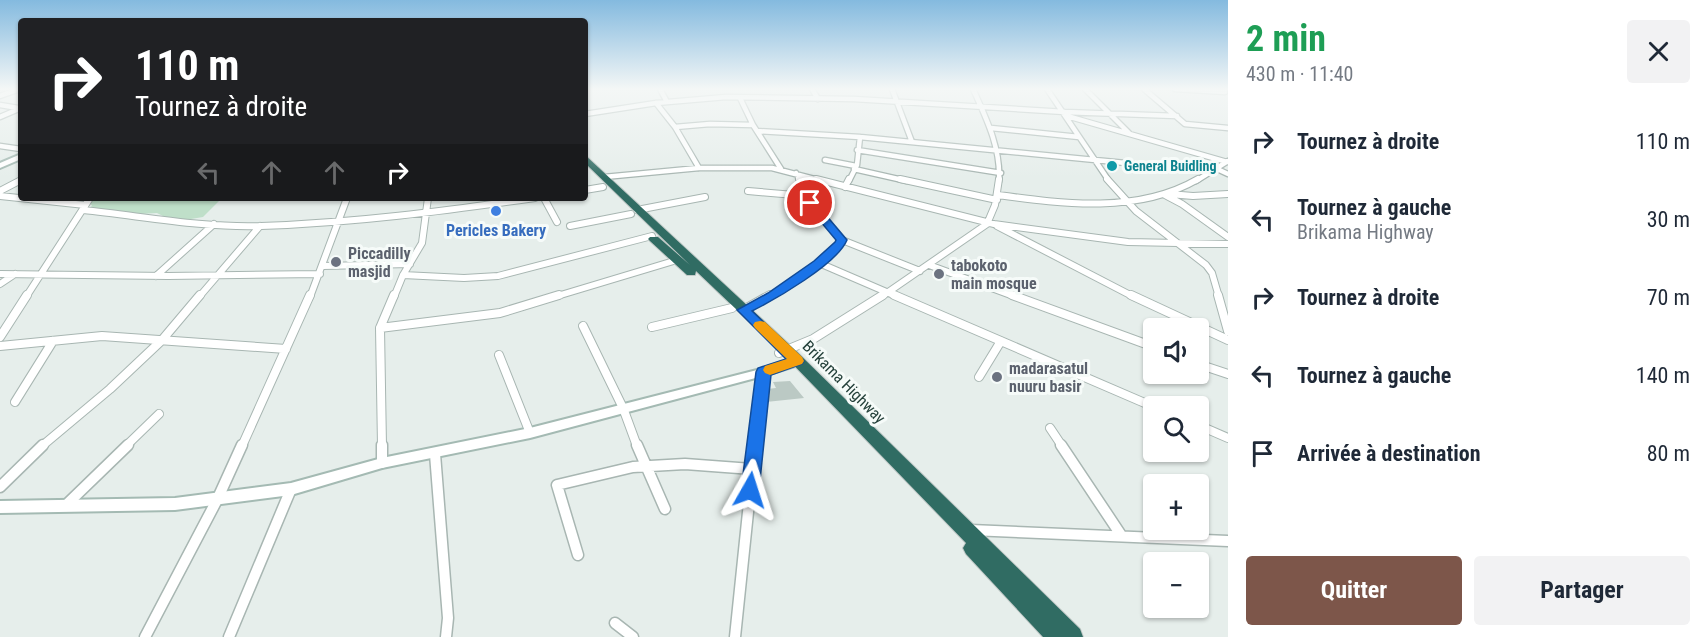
<!DOCTYPE html>
<html lang="fr">
<head>
<meta charset="utf-8">
<style>
	:root { --surface:#fff; --page:#f2f2f3; --text:#1f2937; --muted:#747a83; --accent:#7d564a }
	body { margin:0; font-family:"Roboto Condensed",sans-serif; background:var(--page); color:var(--text); height:100vh; display:flex; flex-direction:column; font-size:22px; white-space:nowrap }
	* { box-sizing:border-box; margin:0 }
	p { font-size:20px; color:var(--muted) }
	.icon { flex:none; width:33px; height:33px; fill:none; stroke:currentColor; stroke-width:2; stroke-linecap:round; stroke-linejoin:round }
	.map { position:relative; flex:1; overflow:hidden }
	.sheet { display:flex; flex-direction:column; background:var(--surface); width:480px }
	.sheet>* { flex:none }
	.hud { position:absolute; left:18px; top:18px; width:570px; height:183px; border-radius:6px; box-shadow:0 2px 4px #0004; background:#202124; color:#fff; overflow:hidden }
	.controls { position:absolute; left:1143px; top:318px; display:grid; gap:12px }
	.controls a { display:grid; place-items:center; width:66px; height:66px; border-radius:6px; background:var(--surface); box-shadow:0 2px 4px #0004; font-size:30px }
	.pin { position:absolute; display:grid; place-items:center; width:51px; height:51px; color:#fff; margin:-26px; border:3px solid #fff; border-radius:50%; box-shadow:0 2px 6px #0007 }
	.me { position:absolute; width:66px; margin:-33px; rotate:6deg; stroke-linejoin:round; filter:drop-shadow(0 0 4px #0008) }
	.turn { display:flex; align-items:center; gap:21px; height:126px; padding:0 18px; font-size:27px }
	.turn .icon { width:78px; height:78px; stroke-width:2.5 }
	.turn b { display:block; font-size:42px; line-height:51px }
	.lanes { display:flex; align-items:center; height:57px; padding:0 18px; background:#0003; justify-content:center; gap:30px; direction:ltr }
	.lanes .off { opacity:.35 }
	.round { display:grid; place-items:center; flex:none; width:63px; height:63px; border-radius:6px; background:var(--page) }
	.overview { display:flex; align-items:center; justify-content:space-between; height:102px; padding:0 18px }
	h1 { font-size:36px; font-weight:700; line-height:45px; color:#1e9e55 }
	.button { display:flex; gap:12px; margin-top:auto; padding:12px 18px }
	.button a { flex:1; height:69px; border-radius:6px; background:var(--accent); color:#fff; font-size:24px; font-weight:700; line-height:69px; text-align:center }
	.button a+a { background:var(--page); color:var(--text) }
	ul { padding:0; list-style:none }
	li { display:flex; align-items:center; gap:18px; height:78px; padding:0 18px }
	li div { flex:1 }
	li b { display:block; font-size:22px }
	li em { font-style:normal }
	main { display:flex; flex:1; min-height:0 }
	.map>svg:first-child { display:block }
</style>
</head>
<body>
<main>
<div class="map">
<svg width="1228" height="637" viewBox="0 0 1228 637">
	<rect width="100%" height="100%" fill="#e6eeeb"/>
	<path fill="#bfdfc9" d="M94,198H219V201L203,217L185,220L165,217L157,213L139,214L88,208L92,206L89,201Z"/>
	<path fill="#bbc9c4" d="M790,381L804,398L766,402L767,389L776,388L773,382Z"/>
	<g fill="none" stroke-linecap="round" stroke-linejoin="round">
		<g stroke="#a8b6b2" stroke-width="7">
			<path id="street-far3" d="M660,89L667,102
				M812,89L818,99
				M892,89L912,142
				M973,89C986,118 1001,148 999,181
				M1047,89L1109,181
				M1085,89L1129,133
				M1144,89L1185,124L1228,128
				M1175,89L1225,92L1224,89
				M0,96L20,89
				M740,98L753,125L781,169
				M656,103L675,127L699,168
				M0,105L18,108
				M585,114L656,103L726,97L854,99L1065,112L1177,116
				M1067,116L1227,162
				M0,117L21,108
				M675,127L710,124L753,125
				M991,128L1079,137
				M757,131L860,137L1136,164
				M0,146L21,149
				M857,150L1001,173
				M825,160L856,166
				M1215,168L1228,174
				M854,169L907,181
				M796,173L800,181
				M604,177L699,168H772L822,181
				M849,181L857,165L860,137
				M1196,181L1228,161"/>
		</g>
		<g stroke="#a8b6b2" stroke-width="8">
			<path id="street-far2" d="M799,179L810,203L842,240L920,271
				M816,179L994,224L1128,242L1228,244
				M900,179L997,200
				M1107,179L1136,211L1206,265L1212,273L1219,297
				M845,187L849,179
				M585,190L603,187
				M0,191L21,180
				M748,191L806,196
				M1169,194L1193,196L1228,194
				M998,195C1064,204 1138,214 1198,179
				M1165,195L1182,204L1228,237
				M0,196L85,205
				M544,198L557,222
				M83,210C142,216 202,228 261,226C353,223 444,211 535,198
				M637,210L705,197
				M570,226L631,214
				M997,226L1134,297
				M819,263L898,297
				M929,265L1016,297
				M323,266L410,264
				M0,274L168,276L320,274
				M403,275L464,278L498,276L652,236
				M156,276L214,224
				M0,284L15,274
				M26,297L90,198
				M199,297L260,226
				M310,297L347,198
				M394,297L403,275L422,243L428,198
				M554,297L677,260
				M768,297C795,281 824,266 842,240
				M881,297L987,224L995,205L999,179"/>
		</g>
		<g stroke="#a8b6b2" stroke-width="10">
			<path id="street-far1" d="M894,295L1154,407
				M1012,295L1154,347
				M1131,295L1228,340
				M1218,295L1228,331
				M743,310L770,295
				M583,326L623,408L637,446
				M652,327L732,308
				M380,328L500,313L559,295
				M0,337L27,295
				M0,346L102,336L286,349
				M779,353L813,339L883,295
				M499,355L530,433
				M1198,364L1228,374
				M979,377L1001,341
				M15,402L53,341
				M1198,425L1228,438
				M1050,428L1062,446
				M42,446L110,389L162,340L200,295
				M126,446L159,414
				M242,446L310,295
				M382,446L380,328L394,295
				M755,446L763,372"/>
		</g>
		<g stroke="#a8b6b2" stroke-width="13">
			<path id="street" d="M382,445V463
				M637,445L665,509
				M1061,445L1121,535
				M435,454L448,618L446,637
				M0,487L43,445
				M65,506L128,445
				M971,530L1228,541
				M578,555L557,485L633,467L685,464L752,469
				M615,623L633,637
				M145,637L217,500L242,445
				M229,637L291,489
				M735,637L755,445"/>
		</g>
		<g stroke="#a4bab3" stroke-width="4">
			<path id="secondary" d="M21,154V159L0,168V163Z
				M797,357L801,358L803,361L801,364L763,376L530,438L382,468L291,495L175,510L0,513V501L175,498L291,483L382,458L530,428L761,369Z"/>
		</g>
		<g stroke="#c2cac8" stroke-width="2">
			<path id="highway" d="M585,155L793,348L1080,629L1083,637H1043L966,554L963,548L966,543L783,354L696,271L695,275H687L650,241L648,239L650,237H658L690,265L585,163Z"/>
		</g>
		<use href="#street-far3" stroke="#fff" stroke-width="4.5"/>
		<use href="#street-far2" stroke="#fff" stroke-width="6"/>
		<use href="#street-far1" stroke="#fff" stroke-width="8"/>
		<use href="#street" stroke="#fff" stroke-width="10"/>
		<use href="#secondary" fill="#fff" fill-rule="evenodd"/>
		<use href="#highway" fill="#306c63" fill-rule="evenodd"/>
	</g>
	<linearGradient id="sky" x2="0" y2="1"><stop stop-color="#84badf"/><stop offset="0.5" stop-color="#f4f7f6"/><stop offset="1" stop-color="#f4f7f6" stop-opacity="0"/></linearGradient>
	<rect width="1228" height="178" fill="url(#sky)"/>
	<path fill="#1a73e8" stroke="#114b97" stroke-width="1.5" d="M810,200L814,201L847,240C837,264 776,299 752,311L804,361L802,364L771,375L759,490L756,495L750,497L744,495L741,490L756,372L758,368L786,359L737,310L768,293L814,261L835,242L836,240L805,203Z"/>
	<path fill="#f59e0b" d="M760,321L765,322L802,357L804,361L802,364L770,375L765,373L763,370L765,366L787,359L755,328L753,325L755,322Z"/>
	<circle fill="#0f9aa8" stroke="#f6fbf9" stroke-width="2" cx="1112" cy="166" r="6"/>
	<circle fill="#3f7fe0" stroke="#f6fbf9" stroke-width="2" cx="496" cy="211" r="6"/>
	<g fill="#6b7280" stroke="#f6fbf9" stroke-width="2">
		<circle cx="336" cy="262" r="6"/>
		<circle cx="939" cy="274" r="6"/>
		<circle cx="997" cy="377" r="6"/>
	</g>
	<g text-anchor="middle" dominant-baseline="central" stroke-width="6" stroke-linejoin="round" paint-order="stroke">
		<g font-size="14" font-weight="bold" fill="#0d838f" stroke="#f6fbf9" text-anchor="start">
			<text x="1124" y="166">General Buidling</text>
		</g>
		<g font-size="16" font-weight="bold" fill="#366cbe" stroke="#f6fbf9">
			<text x="496" y="230">Pericles Bakery</text>
		</g>
		<g font-size="16" font-weight="bold" fill="#5b616d" stroke="#f6fbf9" text-anchor="start">
			<text x="348" y="253">Piccadilly<tspan x="348" dy="18">masjid</tspan></text>
			<text x="951" y="265">tabokoto<tspan x="951" dy="18">main mosque</tspan></text>
			<text x="1009" y="368">madarasatul<tspan x="1009" dy="18">nuuru basir</tspan></text>
		</g>
		<g font-size="16" fill="#24403a" stroke="#f6fbf9">
			<text transform="translate(844 382) rotate(45)">Brikama Highway</text>
		</g>
	</g>
</svg>
<div class="controls">
<a><svg class="icon" aria-label="sound" viewBox="0 0 24 24"><path d="M4 9h4l5-4v14l-5-4H4zM17 9q2 3 0 6"/></svg></a>
<a><svg class="icon" aria-label="search" viewBox="0 0 24 24"><circle cx="10" cy="10" r="6"/><path d="M15 15l6 6"/></svg></a>
<a>+</a>
<a>−</a>
</div>
<div class="pin" style="left:810px;top:203px;background:#d93025"><svg class="icon" aria-label="arrive" viewBox="0 0 24 24"><path d="M6 21V4h12l-3 4 3 4H6"/></svg></div>
<svg class="me" style="left:750px;top:490px" viewBox="-20 -20 40 40"><path d="M0-17L14 15 0 8-14 15z" fill="#1a73e8" stroke="#fff" stroke-width="4"/></svg>
<div class="hud">
<div class="turn"><svg class="icon" aria-label="right" viewBox="0 0 24 24"><path d="M7 20v-9h11M14 6l5 5-5 5"/></svg><div><b>110 m</b>Tournez à droite</div></div>
<div class="lanes"><svg class="icon off" aria-label="left" viewBox="0 0 24 24"><path d="M17 20v-9H6M10 6l-5 5 5 5"/></svg><svg class="icon off" aria-label="ahead" viewBox="0 0 24 24"><path d="M12 20V5M6 11l6-6 6 6"/></svg><svg class="icon off" aria-label="ahead" viewBox="0 0 24 24"><path d="M12 20V5M6 11l6-6 6 6"/></svg><svg class="icon" aria-label="right" viewBox="0 0 24 24"><path d="M7 20v-9h11M14 6l5 5-5 5"/></svg></div>
</div>
</div>
<section class="sheet">
<div class="overview"><div><h1>2 min</h1><p>430 m · 11:40</p></div><a class="round"><svg class="icon" aria-label="close" viewBox="0 0 24 24"><path d="M6 6l12 12M18 6L6 18"/></svg></a></div>
<ul>
<li><svg class="icon" aria-label="right" viewBox="0 0 24 24"><path d="M7 20v-9h11M14 6l5 5-5 5"/></svg><div><b>Tournez à droite</b></div><em>110 m</em></li>
<li><svg class="icon" aria-label="left" viewBox="0 0 24 24"><path d="M17 20v-9H6M10 6l-5 5 5 5"/></svg><div><b>Tournez à gauche</b><p>Brikama Highway</p></div><em>30 m</em></li>
<li><svg class="icon" aria-label="right" viewBox="0 0 24 24"><path d="M7 20v-9h11M14 6l5 5-5 5"/></svg><div><b>Tournez à droite</b></div><em>70 m</em></li>
<li><svg class="icon" aria-label="left" viewBox="0 0 24 24"><path d="M17 20v-9H6M10 6l-5 5 5 5"/></svg><div><b>Tournez à gauche</b></div><em>140 m</em></li>
<li><svg class="icon" aria-label="arrive" viewBox="0 0 24 24"><path d="M6 21V4h12l-3 4 3 4H6"/></svg><div><b>Arrivée à destination</b></div><em>80 m</em></li>
</ul>
<div class="button"><a>Quitter</a><a>Partager</a></div>
</section>
</main>
</body>
</html>
